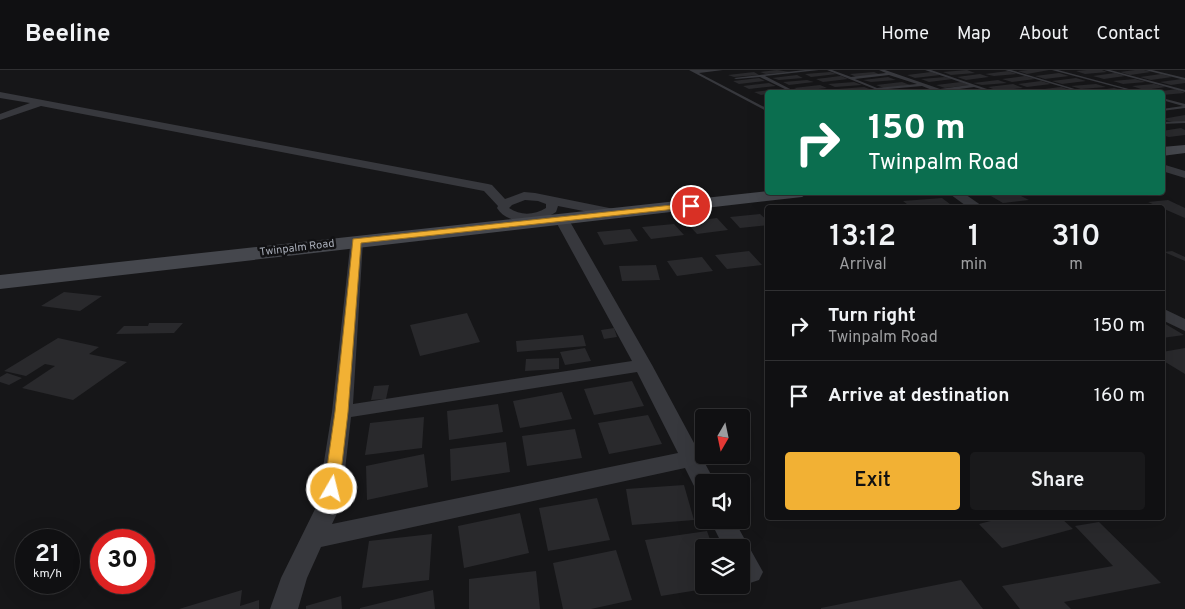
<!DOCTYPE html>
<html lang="en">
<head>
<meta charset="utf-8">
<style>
	:root { --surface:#101012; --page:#19191b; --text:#f1f3f6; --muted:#9c9d9f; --line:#303032; --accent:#f2b134 }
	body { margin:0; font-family:Overpass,sans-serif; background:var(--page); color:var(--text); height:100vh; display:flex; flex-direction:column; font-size:19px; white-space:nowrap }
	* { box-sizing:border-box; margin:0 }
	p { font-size:16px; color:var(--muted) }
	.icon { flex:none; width:28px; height:28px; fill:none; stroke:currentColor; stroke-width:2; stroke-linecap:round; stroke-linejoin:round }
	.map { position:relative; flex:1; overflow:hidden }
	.sheet { position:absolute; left:765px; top:135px; width:400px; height:315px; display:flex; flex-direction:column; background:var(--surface); border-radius:5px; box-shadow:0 5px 20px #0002,0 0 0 1px var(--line) }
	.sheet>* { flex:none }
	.guide { position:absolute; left:765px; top:20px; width:400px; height:105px; border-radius:5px; box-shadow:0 5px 20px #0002,0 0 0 1px var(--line); background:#0b6e4f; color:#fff; overflow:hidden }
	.needle { width:32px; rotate:189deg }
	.buttons { position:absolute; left:695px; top:339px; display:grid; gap:10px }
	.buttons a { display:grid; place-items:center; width:55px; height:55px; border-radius:5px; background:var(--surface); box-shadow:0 5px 20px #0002,0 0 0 1px var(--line); font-size:25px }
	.speed { position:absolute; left:15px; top:459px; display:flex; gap:10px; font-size:25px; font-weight:700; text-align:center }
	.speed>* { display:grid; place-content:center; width:65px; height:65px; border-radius:50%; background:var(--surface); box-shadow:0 5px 20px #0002,0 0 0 1px var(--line); line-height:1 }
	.speed small { font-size:12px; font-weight:400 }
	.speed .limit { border:8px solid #d22; background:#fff; color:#111 }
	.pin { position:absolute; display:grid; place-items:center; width:42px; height:42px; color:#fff; margin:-21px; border:2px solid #fff; border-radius:50%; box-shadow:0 1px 5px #0007 }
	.me { position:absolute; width:55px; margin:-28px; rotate:8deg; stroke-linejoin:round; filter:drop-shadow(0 0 4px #0008) }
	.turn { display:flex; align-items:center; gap:18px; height:105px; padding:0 20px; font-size:22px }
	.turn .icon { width:65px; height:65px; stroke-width:2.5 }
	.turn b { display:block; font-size:35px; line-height:42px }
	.eta { display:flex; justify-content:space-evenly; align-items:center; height:85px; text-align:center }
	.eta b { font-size:30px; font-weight:600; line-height:35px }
	.action { display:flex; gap:10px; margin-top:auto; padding:10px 20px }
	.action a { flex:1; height:58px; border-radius:5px; background:var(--accent); color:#111; font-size:20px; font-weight:600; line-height:58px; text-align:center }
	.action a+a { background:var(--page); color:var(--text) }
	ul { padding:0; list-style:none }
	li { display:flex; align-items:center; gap:15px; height:70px; padding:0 20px; border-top:1px solid var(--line) }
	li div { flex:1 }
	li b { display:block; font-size:19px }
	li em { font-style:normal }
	header { display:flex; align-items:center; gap:30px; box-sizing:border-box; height:70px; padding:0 25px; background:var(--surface); border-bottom:1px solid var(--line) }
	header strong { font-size:24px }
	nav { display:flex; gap:28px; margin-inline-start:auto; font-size:18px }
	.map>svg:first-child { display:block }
</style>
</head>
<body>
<header>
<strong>Beeline</strong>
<nav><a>Home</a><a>Map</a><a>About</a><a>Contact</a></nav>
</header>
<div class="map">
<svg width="1185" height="539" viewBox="0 0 1185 539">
	<rect width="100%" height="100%" fill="#161618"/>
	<path fill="#29292c" d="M777,0L790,2L766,4L760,2Z
		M967,0L975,3L951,5L943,2Z
		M1049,0L1027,4L1018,1L1028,0Z
		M1087,0H1102L1107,2L1085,4L1076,1Z
		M1135,0H1144L1151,2L1130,5L1120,2Z
		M1008,1L1017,4L994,6L985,4Z
		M754,2L759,5L734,7L728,5Z
		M830,2L837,4L811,7L805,4Z
		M874,2L881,5L856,7L850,4Z
		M931,2L940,5L915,8L907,5Z
		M1059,3L1069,6L1045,9L1035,6Z
		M1115,3L1125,6L1104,9L1093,6Z
		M980,4L989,7L966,10L957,7Z
		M1161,4L1172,7L1151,10L1140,7Z
		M797,5L803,8L779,10L772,8Z
		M841,6L848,9L823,12L816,9Z
		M1025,6L1035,9L1012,12L1002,9Z
		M888,7L896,10L871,12L863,10Z
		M945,7L953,9L929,12L921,9Z
		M759,8L765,11L739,14L733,11Z
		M1076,8L1086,11L1062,14L1052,11Z
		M1135,9L1146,12L1123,14L1113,11Z
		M1182,9L1185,10V13L1171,15L1160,12Z
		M807,10L814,12L789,15L783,12Z
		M998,10L1007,13L982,15L973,13Z
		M1041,11L1051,14L1027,17L1018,14Z
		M854,12L862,15L835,17L828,14Z
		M902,12L910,15L884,18L876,15Z
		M961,12L970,15L945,18L936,15Z
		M769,13L776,16L749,19L743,16Z
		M1013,14L1023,18L998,21L988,17Z
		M1096,14L1106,17L1081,19L1071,16Z
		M1154,14L1166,17L1144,20L1132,16Z
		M820,15L827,18L801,21L794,18Z
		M864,17L872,20L845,22L838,19Z
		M1061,17L1071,20L1046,22L1036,20Z
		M1114,18L1125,21L1092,22V21Z
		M780,19L787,22H768V24L761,25L754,22Z
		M981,19L990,22H962V21Z
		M1177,19L1185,23L1162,25V21Z
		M1185,45V52L1176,53L1162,49Z
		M1181,58L1185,60V65L1169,67L1162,65V61Z
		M984,122L1017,124L1029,130L1003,133Z
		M942,128L955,138H912L903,131Z
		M1168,130L1185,138V148L1148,132Z
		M760,144L768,151V155L740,158L730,147Z
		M717,148L728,160L697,164L686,152Z
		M674,154L684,165L651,169L642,157Z
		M630,159L638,171L604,175L597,162Z
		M749,181L762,195L727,199L715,185Z
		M1172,181L1185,187V191L1164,182Z
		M702,187L713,201L677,206L667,191Z
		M656,195L660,210L622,211L619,196Z
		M64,222L102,226L80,241L41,236Z
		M467,243L480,272L420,286L410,255Z
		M1162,252L1184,265L1162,268Z
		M149,253H183L174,263L116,264L124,256H148Z
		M614,258L617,267L604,269L601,260Z
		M583,265L586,276L517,282L516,271Z
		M58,268L99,277L89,284L127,292L73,330L22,318L55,296L45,294L26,306L4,301Z
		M585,278L591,291L565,295L560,282Z
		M1185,278V304L1162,290V282Z
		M559,288V299L525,301L526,289Z
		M7,303L22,308L9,315L0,312V307Z
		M632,311L644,336L594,345L584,319Z
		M389,315L386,329L371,330L374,316Z
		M562,322L572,349L520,358L513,331Z
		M498,334L503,362L449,370L447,341Z
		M648,345L662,374L609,384L598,353Z
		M424,347L422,378L365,385L370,353Z
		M575,359L582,388L527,396L522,366Z
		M506,372L510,402L451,411L450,379Z
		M424,384L428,417L367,430L366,396Z
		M684,415L694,450L632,455L626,419Z
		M597,428L610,470L548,481L539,438Z
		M520,443L529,483L464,498L458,456Z
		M1002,448H1061L1073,459L1002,478L979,454Z
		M1099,452L1161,513L1064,532L1071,539H1020L1002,516L1113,496L1075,456Z
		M707,461L713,478H704V515L723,516L661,526L645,470Z
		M432,464L429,510L362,518L369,471Z
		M616,480L632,530L591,539H563L553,493Z
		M536,501L540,539H469V509Z
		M961,510L983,539H821V538Z
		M242,520L240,536L259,530V539H179Z
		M433,520L435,539H360V538Z
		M341,526L342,539H306V536Z"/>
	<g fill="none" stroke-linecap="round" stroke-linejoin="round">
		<path fill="#37383d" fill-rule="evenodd" d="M689,0H723L699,3L768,39V42Z
			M805,0H819L765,6L794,21L795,22H791L760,7L736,9L734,8Z
			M827,0H832L851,7L886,3L879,0H885L940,19L969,15L925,0H931L996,22H991L974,17L945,21V22H937L922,16L877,20ZM889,5L917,14L877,18L855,9Z
			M1005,0H1011L1085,22H1080Z
			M1052,0H1058L1140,22H1135Z
			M1104,0H1110L1185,20V22Z
			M1145,0H1152L1185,8V10Z
			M1162,28L1185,34V38L1162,41V39L1183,36L1162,30Z
			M1185,51V53L1162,54V52Z"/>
		<path fill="#37383d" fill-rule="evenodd" d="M0,22L488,114L492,115L505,129L524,122L535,123L619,140L625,144L619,148L558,136L556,142C540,153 509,157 497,138L498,136L484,121L41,36L0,50V44L30,33L0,28ZM525,130L538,131L546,134V138C534,145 521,146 509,138L512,135Z
			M1162,94L1185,101V108L1162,101Z
			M947,122H962L985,138H969Z
			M562,146L569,150L652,295L715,412H704V423L696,420L685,398L321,477L307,508L298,539H270L281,508L317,435L332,342L351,168H361L363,171L353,334L632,291L555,150ZM637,302L678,383L332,454L341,435L351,347Z
			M1162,238L1185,249V261L1162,250Z
			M710,450H734L763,502L759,510L750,513L741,510V478H724Z"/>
		<path fill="#45474d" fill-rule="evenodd" d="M1185,75V83L1162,86V77Z
			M768,121V122H810L802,127L0,219V205Z"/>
	</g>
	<path fill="#f2b134" stroke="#9d7322" d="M691,133L695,136L694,137L361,173L348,342L339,419L337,423H326L324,419L335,342L353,169Z"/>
	<g text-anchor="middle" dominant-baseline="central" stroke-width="5" stroke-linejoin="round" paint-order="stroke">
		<g font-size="11" fill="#a8adb8" stroke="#111113">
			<text transform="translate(297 178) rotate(-7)">Twinpalm Road</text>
		</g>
	</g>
</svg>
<div class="buttons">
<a><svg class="needle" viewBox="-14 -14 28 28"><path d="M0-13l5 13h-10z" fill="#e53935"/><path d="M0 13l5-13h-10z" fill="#9c9d9f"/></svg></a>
<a><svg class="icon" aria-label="sound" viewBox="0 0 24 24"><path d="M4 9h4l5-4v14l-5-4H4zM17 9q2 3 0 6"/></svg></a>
<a><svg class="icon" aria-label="layers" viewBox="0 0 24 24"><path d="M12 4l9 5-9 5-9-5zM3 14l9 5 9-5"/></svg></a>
</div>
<div class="speed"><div>21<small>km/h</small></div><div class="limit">30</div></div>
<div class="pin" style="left:691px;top:136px;background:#d93025"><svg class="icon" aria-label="arrive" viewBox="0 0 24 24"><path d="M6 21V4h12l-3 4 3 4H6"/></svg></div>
<svg class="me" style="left:332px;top:419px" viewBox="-20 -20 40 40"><circle r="17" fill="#f2b134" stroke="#fff" stroke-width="3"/><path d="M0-11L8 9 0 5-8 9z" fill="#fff"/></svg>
<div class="guide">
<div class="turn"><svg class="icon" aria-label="right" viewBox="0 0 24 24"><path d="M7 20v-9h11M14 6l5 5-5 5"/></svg><div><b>150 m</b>Twinpalm Road</div></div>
</div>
<section class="sheet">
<div class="eta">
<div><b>13:12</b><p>Arrival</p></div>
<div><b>1</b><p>min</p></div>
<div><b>310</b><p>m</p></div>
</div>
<ul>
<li><svg class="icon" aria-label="right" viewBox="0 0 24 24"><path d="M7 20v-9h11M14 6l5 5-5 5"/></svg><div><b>Turn right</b><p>Twinpalm Road</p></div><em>150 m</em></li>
<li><svg class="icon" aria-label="arrive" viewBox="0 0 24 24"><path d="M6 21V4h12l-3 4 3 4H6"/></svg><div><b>Arrive at destination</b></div><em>160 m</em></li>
</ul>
<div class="action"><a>Exit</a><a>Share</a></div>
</section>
</div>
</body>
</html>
